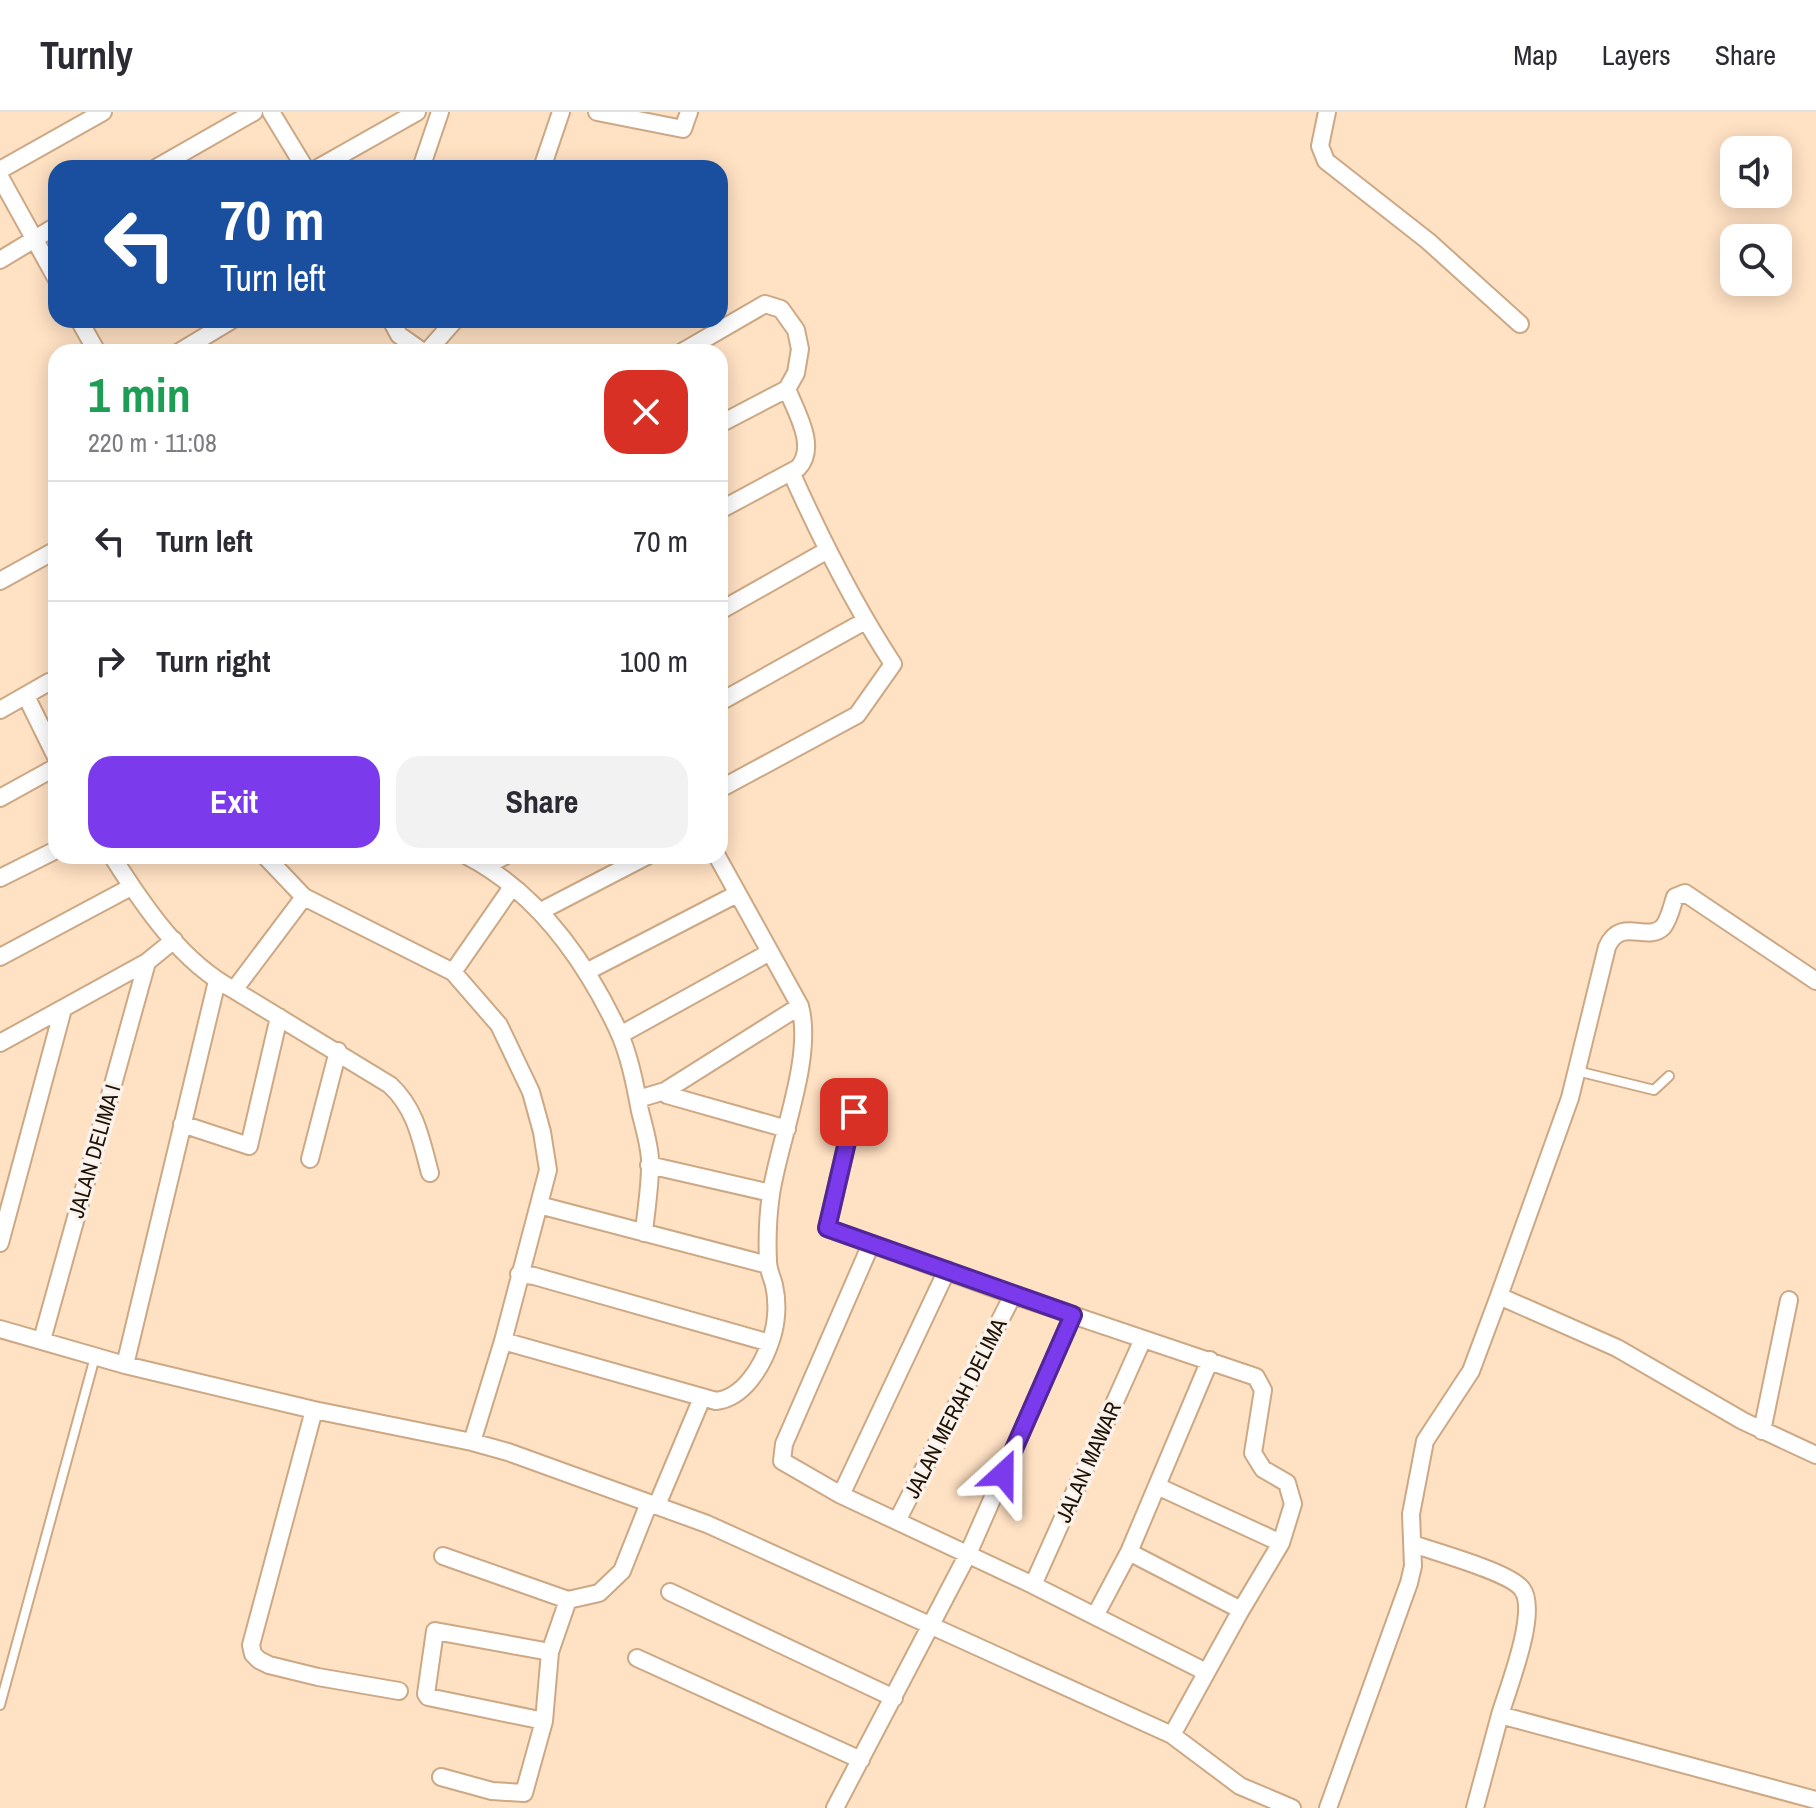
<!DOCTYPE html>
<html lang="en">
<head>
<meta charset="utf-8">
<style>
	:root { --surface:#fff; --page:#f2f2f3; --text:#2b2b33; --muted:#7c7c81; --line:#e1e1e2; --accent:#7c3aed }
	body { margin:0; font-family:"Archivo Narrow",sans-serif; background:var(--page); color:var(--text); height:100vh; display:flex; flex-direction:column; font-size:30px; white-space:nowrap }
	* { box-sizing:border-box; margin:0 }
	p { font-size:26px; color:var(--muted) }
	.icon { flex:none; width:44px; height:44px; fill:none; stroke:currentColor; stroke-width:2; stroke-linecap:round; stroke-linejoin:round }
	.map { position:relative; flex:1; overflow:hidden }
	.sheet { position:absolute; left:48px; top:232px; width:680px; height:520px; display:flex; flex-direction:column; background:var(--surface); border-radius:24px; box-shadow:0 4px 20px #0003 }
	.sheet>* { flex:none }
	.hud { position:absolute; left:48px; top:48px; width:680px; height:168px; border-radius:24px; box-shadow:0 4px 20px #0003; background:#1a4fa0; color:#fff; overflow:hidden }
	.fabs { position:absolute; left:1720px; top:24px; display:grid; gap:16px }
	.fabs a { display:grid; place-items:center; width:72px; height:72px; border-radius:16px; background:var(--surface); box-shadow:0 4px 20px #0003; font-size:40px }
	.pin { position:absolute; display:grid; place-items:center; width:68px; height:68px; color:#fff; margin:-34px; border-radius:16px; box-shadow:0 4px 12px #0006 }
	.me { position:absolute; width:88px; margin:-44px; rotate:24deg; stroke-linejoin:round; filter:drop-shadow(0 0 6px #0008) }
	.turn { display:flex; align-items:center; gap:28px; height:168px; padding:0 40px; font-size:36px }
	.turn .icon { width:104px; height:104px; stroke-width:2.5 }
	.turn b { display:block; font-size:56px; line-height:68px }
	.round { display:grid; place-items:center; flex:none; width:84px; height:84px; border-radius:24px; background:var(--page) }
	.summary { display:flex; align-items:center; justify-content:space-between; height:136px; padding:0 40px }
	h1 { font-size:48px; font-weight:700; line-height:60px; color:#1e9e55 }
	.button { display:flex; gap:16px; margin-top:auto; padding:16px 40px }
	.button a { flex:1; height:92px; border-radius:24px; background:var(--accent); color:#fff; font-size:32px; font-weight:700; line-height:92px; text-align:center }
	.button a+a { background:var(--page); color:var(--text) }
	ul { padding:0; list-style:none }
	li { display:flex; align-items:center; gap:24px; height:120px; padding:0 40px; border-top:2px solid var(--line) }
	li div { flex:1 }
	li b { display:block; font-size:30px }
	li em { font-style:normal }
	header { display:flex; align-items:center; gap:48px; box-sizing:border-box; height:112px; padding:0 40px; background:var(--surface); border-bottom:2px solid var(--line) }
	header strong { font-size:38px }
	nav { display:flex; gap:44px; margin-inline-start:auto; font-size:28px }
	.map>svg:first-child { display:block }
</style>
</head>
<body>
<header>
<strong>Turnly</strong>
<nav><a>Map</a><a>Layers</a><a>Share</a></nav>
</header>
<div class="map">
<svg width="1816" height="1696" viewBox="0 0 1816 1696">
	<rect width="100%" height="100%" fill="#ffe1c3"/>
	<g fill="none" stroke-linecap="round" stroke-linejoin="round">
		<g stroke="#cca885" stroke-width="12">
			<path id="lane" d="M1577,959L1654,978L1669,964
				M0,1593L95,1245"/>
		</g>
		<g stroke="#cca885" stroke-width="20">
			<path id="street" d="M271,0L305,56
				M597,0L683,17L689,0
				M1327,0L1320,34L1326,49L1428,129L1520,212
				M156,56L254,0
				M318,56L417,0
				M421,56L440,0
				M542,56L561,0
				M0,58L103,0
				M0,65L56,166
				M0,148L56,114
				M79,208L97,240
				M391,208L399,223L423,240
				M179,240L232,208
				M427,240L455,208
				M682,240L765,192L781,197L796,218L800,237L796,261L787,277L720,312
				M720,398L798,356C818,335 796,300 787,277
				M0,469L56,438
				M720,499L826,439
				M26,584L56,645
				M720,590L865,509
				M0,598L49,570
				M720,677L857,603L893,552C853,491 821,427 791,360
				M0,686L56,655
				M112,744C143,793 181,850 234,878L304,785
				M265,744L304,785L453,860L499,913L531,980L542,1020L548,1058L503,1229L472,1330L508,1340L707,1412L1172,1623L1240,1674L1292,1696
				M467,744C536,780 584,847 617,916C629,941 635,972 640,999C644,1015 649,1031 650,1047C651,1071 646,1097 644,1121
				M486,754L505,744
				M0,766L56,738
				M541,799L647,744
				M0,845L131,775
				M453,860L512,775
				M586,860L737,782
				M1816,869L1685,781L1675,785C1672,794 1669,808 1663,815C1647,831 1621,804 1607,835L1570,986L1499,1184L1617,1236L1743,1309L1816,1343
				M234,878L390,973C416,997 421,1028 430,1061
				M620,923L770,840
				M0,931L147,850L174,828
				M665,979L667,983L787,1017
				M638,987L665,979L800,894
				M854,1000L827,1116L1013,1183L1256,1265L1263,1278L1253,1341L1263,1357L1287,1371L1293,1392L1281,1431L1157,1374
				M182,1012L249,1034L279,905
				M310,1047L338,939
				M649,1053L771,1081
				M539,1093L768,1153
				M0,1131L63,897
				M871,1132L784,1332L782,1349L841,1383L1033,1473L1206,1560
				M519,1162L534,1164L770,1231
				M0,1217L125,1253L217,869
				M42,1228L147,850
				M503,1229L716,1289C744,1286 763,1253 771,1228C777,1211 778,1190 774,1173C772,1165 768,1158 768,1149C767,1128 768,1103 771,1082C779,1028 814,946 800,894L717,744
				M125,1253L314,1298L472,1330
				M314,1298L251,1533L253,1542L259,1548L269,1553L318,1565L399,1579
				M1762,1319L1789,1188
				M841,1383L947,1158
				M657,1393L702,1286
				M897,1409L1013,1183
				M1413,1432C1435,1440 1510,1460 1522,1477C1539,1499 1508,1576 1500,1603
				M1129,1440L1241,1498
				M443,1444L568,1488
				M1033,1473L1143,1227
				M670,1480L894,1586
				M1095,1504L1129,1440L1210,1248
				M637,1546L861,1648
				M544,1609L428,1585L426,1582L435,1519L550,1540
				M1172,1623L1241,1498L1281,1431
				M441,1665L492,1679L524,1681L544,1609L550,1540L568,1488L599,1481L622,1459L649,1391
				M835,1696L968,1442L1073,1203
				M1328,1696L1409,1471L1413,1454L1411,1402L1425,1329L1471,1259L1499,1184
				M1475,1696L1500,1603L1816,1688"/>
		</g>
		<use href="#lane" stroke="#fff" stroke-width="8"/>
		<use href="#street" stroke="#fff" stroke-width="16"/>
	</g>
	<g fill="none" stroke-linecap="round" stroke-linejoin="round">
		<g stroke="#51269a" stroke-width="20">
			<path id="route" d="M854,1000L827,1116L1073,1203L1003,1362"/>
		</g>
		<use href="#route" stroke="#7c3aed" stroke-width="14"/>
	</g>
	<g text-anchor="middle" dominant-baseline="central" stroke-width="7" stroke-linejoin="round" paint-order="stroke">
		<g font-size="22" fill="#1e1205" stroke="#faf2eb">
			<text transform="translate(94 1039) rotate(-74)">JALAN DELIMA I</text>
			<text transform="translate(955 1296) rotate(-63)">JALAN MERAH DELIMA</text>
			<text transform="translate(1088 1350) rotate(-66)">JALAN MAWAR</text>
		</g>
	</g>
</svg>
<div class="fabs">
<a><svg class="icon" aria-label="sound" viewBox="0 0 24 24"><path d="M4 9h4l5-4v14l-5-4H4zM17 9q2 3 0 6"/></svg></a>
<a><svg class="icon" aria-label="search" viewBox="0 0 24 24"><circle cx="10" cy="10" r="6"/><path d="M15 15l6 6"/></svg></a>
</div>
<div class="pin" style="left:854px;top:1000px;background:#d93025"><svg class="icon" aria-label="arrive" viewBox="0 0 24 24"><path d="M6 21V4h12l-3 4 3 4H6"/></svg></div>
<svg class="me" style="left:1003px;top:1362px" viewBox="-20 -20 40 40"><path d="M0-17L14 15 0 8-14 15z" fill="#7c3aed" stroke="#fff" stroke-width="4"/></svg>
<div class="hud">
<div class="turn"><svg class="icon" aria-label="left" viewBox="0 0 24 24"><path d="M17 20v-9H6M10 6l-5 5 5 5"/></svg><div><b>70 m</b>Turn left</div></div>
</div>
<section class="sheet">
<div class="summary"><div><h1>1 min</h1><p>220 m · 11:08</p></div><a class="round" style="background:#d93025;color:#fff"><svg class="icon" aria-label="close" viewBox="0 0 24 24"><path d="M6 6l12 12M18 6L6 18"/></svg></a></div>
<ul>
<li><svg class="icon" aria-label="left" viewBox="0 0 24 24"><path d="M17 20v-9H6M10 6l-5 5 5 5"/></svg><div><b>Turn left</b></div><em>70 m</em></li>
<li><svg class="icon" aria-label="right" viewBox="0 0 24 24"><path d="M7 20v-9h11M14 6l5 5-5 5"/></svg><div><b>Turn right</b></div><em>100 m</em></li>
</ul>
<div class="button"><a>Exit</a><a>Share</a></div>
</section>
</div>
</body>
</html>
